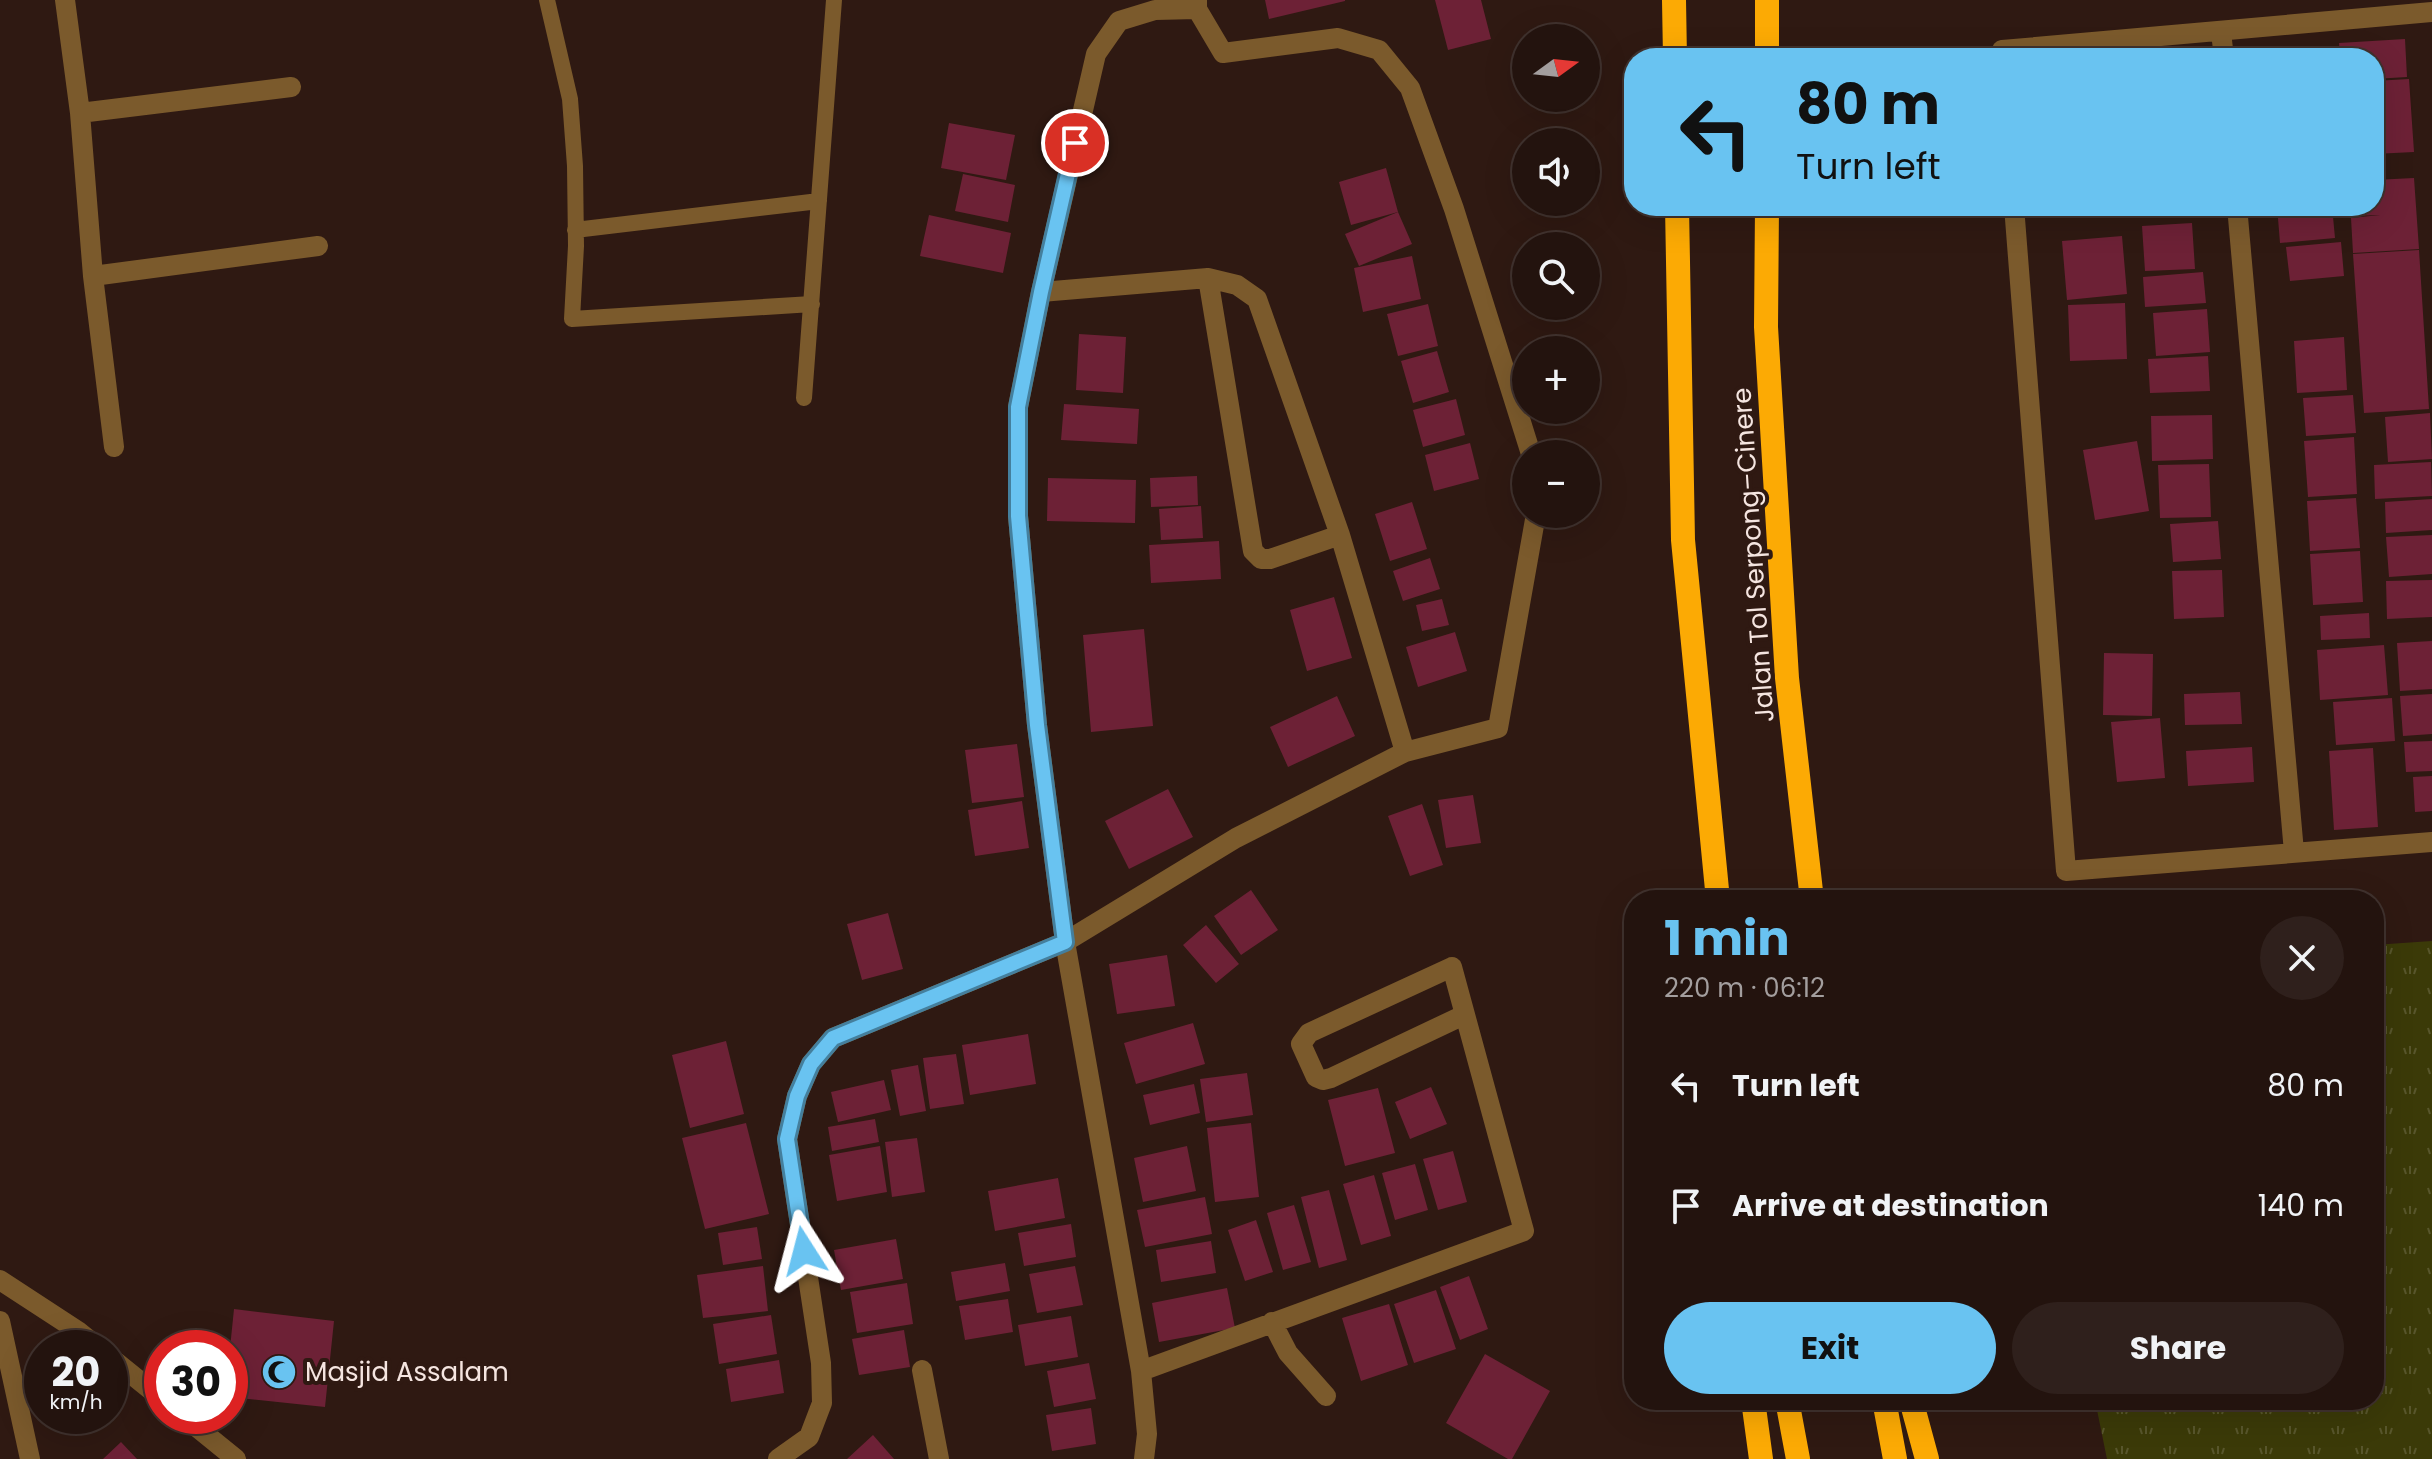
<!DOCTYPE html>
<html lang="en">
<head>
<meta charset="utf-8">
<style>
	:root { --surface:#23130e; --page:#2f201c; --text:#f1f3f6; --muted:#a39e9e; --line:#40322e; --accent:#69c3f1 }
	body { margin:0; font-family:Poppins,sans-serif; background:var(--page); color:var(--text); height:100vh; display:flex; flex-direction:column; font-size:30px; white-space:nowrap }
	* { box-sizing:border-box; margin:0 }
	p { font-size:26px; color:var(--muted) }
	.icon { flex:none; width:44px; height:44px; fill:none; stroke:currentColor; stroke-width:2; stroke-linecap:round; stroke-linejoin:round }
	.map { position:relative; flex:1; overflow:hidden }
	.side { position:absolute; left:1624px; top:890px; width:760px; height:520px; display:flex; flex-direction:column; background:var(--surface); border-radius:32px; box-shadow:0 8px 32px #0002,0 0 0 2px var(--line) }
	.side>* { flex:none }
	.top-card { position:absolute; left:1624px; top:48px; width:760px; height:168px; border-radius:32px; box-shadow:0 8px 32px #0002,0 0 0 2px var(--line); background:#69c3f1; color:#111; overflow:hidden }
	.needle { width:52px; rotate:75deg }
	.fabs { position:absolute; left:1512px; top:24px; display:grid; gap:16px }
	.fabs a { display:grid; place-items:center; width:88px; height:88px; border-radius:50%; background:var(--surface); box-shadow:0 8px 32px #0002,0 0 0 2px var(--line); font-size:40px }
	.speed { position:absolute; left:24px; top:1330px; display:flex; gap:16px; font-size:40px; font-weight:700; text-align:center }
	.speed>* { display:grid; place-content:center; width:104px; height:104px; border-radius:50%; background:var(--surface); box-shadow:0 8px 32px #0002,0 0 0 2px var(--line); line-height:1 }
	.speed small { font-size:20px; font-weight:400 }
	.speed .limit { border:12px solid #d22; background:#fff; color:#111 }
	.pin { position:absolute; display:grid; place-items:center; width:68px; height:68px; color:#fff; margin:-34px; border:4px solid #fff; border-radius:50%; box-shadow:0 2px 8px #0007 }
	.me { position:absolute; width:88px; margin:-44px; rotate:351deg; stroke-linejoin:round; filter:drop-shadow(0 0 6px #0008) }
	.turn { display:flex; align-items:center; gap:28px; height:168px; padding:0 40px; font-size:36px }
	.turn .icon { width:104px; height:104px; stroke-width:2.5 }
	.turn b { display:block; font-size:56px; line-height:68px }
	.round { display:grid; place-items:center; flex:none; width:84px; height:84px; border-radius:42px; background:var(--page) }
	.overview { display:flex; align-items:center; justify-content:space-between; height:136px; padding:0 40px }
	h1 { font-size:48px; font-weight:700; line-height:60px; color:var(--accent) }
	.primary-button { display:flex; gap:16px; margin-top:auto; padding:16px 40px }
	.primary-button a { flex:1; height:92px; border-radius:48px; background:var(--accent); color:#111; font-size:32px; font-weight:700; line-height:92px; text-align:center }
	.primary-button a+a { background:var(--page); color:var(--text) }
	ul { padding:0; list-style:none }
	li { display:flex; align-items:center; gap:24px; height:120px; padding:0 40px }
	li div { flex:1 }
	li b { display:block; font-size:30px }
	li em { font-style:normal }
	.map>svg:first-child { display:block }
</style>
</head>
<body>
<div class="map">
<svg width="2432" height="1459" viewBox="0 0 2432 1459">
	<defs>
		<pattern id="grass-tufts" width="24" height="20" patternUnits="userSpaceOnUse" patternTransform="scale(2)"><rect width="24" height="20" fill="#3b3a08"/><path d="M3 7l-1-3M5 7V3M7 7l1-3M15 17l-1-3M17 17v-4M19 17l1-3" fill="none" stroke="#58562c"/></pattern>
	</defs>
	<rect width="100%" height="100%" fill="#2f1912"/>
	<path fill="url(#grass-tufts)" d="M2432,941V1459H2107L2095,1400H2374V945Z"/>
	<path fill="#6d2136" d="M1265,0H1345V1L1269,19Z
		M1435,0H1481L1491,39L1448,50Z
		M2405,39L2407,77L2374,79V58H2340L2339,43Z
		M2409,79L2414,152L2374,154V81Z
		M949,123L1015,135L1006,180L941,168Z
		M1386,168L1398,212L1351,225L1339,182Z
		M963,174L1015,185L1008,222L955,211Z
		M2414,178L2419,249L2353,253L2351,218L2380,215L2351,216L2350,206H2374V180Z
		M2132,206H2186V208L2132,213Z
		M2277,206H2332L2335,238L2280,243Z
		M1398,212L1412,244L1359,266L1345,234Z
		M929,215L1011,233L1003,273L920,256Z
		M2192,223L2195,269L2145,271L2142,226Z
		M2122,236L2127,294L2067,300L2062,241Z
		M2341,242L2344,276L2290,281L2286,247Z
		M2419,250L2429,409L2364,413L2353,254Z
		M1412,256L1421,299L1363,312L1354,268Z
		M2203,272L2206,303L2145,307L2143,277Z
		M2125,303L2127,359L2070,361L2068,305Z
		M1428,304L1438,346L1398,356L1387,314Z
		M2207,309L2210,352L2156,356L2153,313Z
		M1079,334L1126,337L1123,393L1076,390Z
		M2344,337L2347,390L2297,393L2294,341Z
		M1437,351L1449,392L1413,403L1401,361Z
		M2208,356L2210,391L2150,393L2148,359Z
		M2353,395L2356,433L2306,436L2303,398Z
		M1456,399L1465,435L1423,447L1413,410Z
		M1064,404L1139,409L1137,444L1061,440Z
		M2430,413L2432,459L2388,462L2385,417Z
		M2212,415L2213,459L2152,461L2151,416Z
		M2354,437L2357,494L2308,497L2304,441Z
		M2137,441L2149,511L2095,520L2083,450Z
		M1470,443L1479,479L1434,491L1425,455Z
		M2431,462L2432,496L2375,499L2374,465Z
		M2209,464L2211,517L2160,518L2158,465Z
		M1197,476L1198,505L1151,507L1150,478Z
		M1048,478L1136,480L1135,523L1047,521Z
		M2356,498L2360,548L2310,551L2307,501Z
		M2432,499V530L2386,533L2385,502Z
		M1412,502L1427,549L1390,561L1375,514Z
		M1201,506L1203,538L1161,540L1159,509Z
		M2218,521L2221,559L2173,562L2170,524Z
		M2432,535V574L2389,577L2386,537Z
		M1219,541L1221,579L1151,583L1149,545Z
		M2360,551L2363,602L2313,605L2310,554Z
		M1430,558L1440,589L1403,601L1393,571Z
		M2222,570L2224,617L2174,619L2172,571Z
		M2432,580V617L2387,619L2386,581Z
		M1334,597L1352,658L1307,671L1290,610Z
		M1442,599L1449,625L1422,631L1416,605Z
		M2369,613L2370,638L2321,640L2320,616Z
		M1144,629L1153,726L1091,732L1083,635Z
		M1455,632L1467,671L1418,687L1406,647Z
		M2432,641V689L2400,691L2397,643Z
		M2384,645L2388,695L2320,700L2317,650Z
		M2104,653L2153,654L2152,716L2103,715Z
		M2240,692L2242,724L2185,725L2184,694Z
		M2432,694V734L2403,736L2400,696Z
		M1337,696L1355,736L1288,767L1270,727Z
		M2392,698L2395,741L2336,745L2333,702Z
		M2160,718L2165,778L2117,782L2111,722Z
		M2432,741V771L2406,772L2404,742Z
		M1017,744L1024,797L972,803L965,750Z
		M2252,747L2254,782L2188,786L2186,751Z
		M2373,748L2378,827L2334,830L2329,751Z
		M2432,776V811L2415,812L2413,777Z
		M1168,789L1193,837L1129,869L1105,821Z
		M1473,795L1481,843L1446,848L1438,800Z
		M1022,801L1029,848L975,856L968,810Z
		M1422,804L1443,865L1410,876L1388,816Z
		M1251,890L1278,930L1241,955L1214,916Z
		M888,913L903,969L862,980L847,924Z
		M1206,925L1239,964L1216,983L1183,945Z
		M1167,955L1175,1006L1117,1014L1109,964Z
		M1193,1023L1205,1064L1136,1084L1124,1043Z
		M1028,1034L1036,1084L970,1095L962,1045Z
		M726,1041L744,1114L690,1128L672,1055Z
		M956,1054L964,1104L930,1109L923,1058Z
		M918,1065L926,1111L900,1116L891,1070Z
		M1247,1073L1253,1115L1206,1122L1200,1079Z
		M884,1080L891,1110L838,1122L831,1092Z
		M1194,1084L1200,1113L1150,1125L1143,1095Z
		M1431,1087L1447,1124L1410,1139L1395,1102Z
		M1378,1088L1395,1153L1345,1166L1328,1100Z
		M875,1119L879,1142L832,1151L828,1127Z
		M746,1123L769,1214L705,1229L682,1138Z
		M1251,1123L1259,1197L1215,1202L1207,1128Z
		M917,1138L925,1192L892,1197L885,1142Z
		M880,1146L887,1192L837,1201L829,1155Z
		M1187,1146L1196,1191L1143,1202L1134,1158Z
		M1453,1151L1467,1202L1438,1210L1423,1159Z
		M1415,1164L1428,1210L1395,1220L1382,1173Z
		M1374,1175L1391,1236L1361,1245L1343,1184Z
		M1058,1178L1065,1218L995,1231L988,1191Z
		M1329,1190L1347,1260L1319,1268L1301,1197Z
		M1205,1197L1212,1234L1145,1247L1137,1210Z
		M1294,1205L1311,1262L1283,1270L1267,1213Z
		M1256,1220L1273,1272L1245,1281L1228,1230Z
		M1071,1224L1076,1257L1024,1266L1018,1233Z
		M757,1227L762,1259L723,1265L718,1233Z
		M896,1239L903,1279L841,1290L834,1250Z
		M1211,1241L1216,1273L1161,1282L1156,1250Z
		M1005,1263L1010,1291L956,1301L951,1272Z
		M763,1266L768,1311L703,1318L697,1275Z
		M1075,1266L1083,1305L1037,1313L1029,1274Z
		M1469,1276L1488,1329L1460,1340L1440,1287Z
		M907,1283L913,1324L857,1333L850,1292Z
		M1227,1288L1235,1328L1159,1342L1152,1303Z
		M1436,1290L1456,1349L1414,1363L1394,1304Z
		M1008,1299L1013,1332L965,1340L959,1306Z
		M1389,1304L1408,1365L1361,1381L1342,1318Z
		M234,1309L334,1321L325,1407L230,1397V1348Z
		M771,1315L777,1354L719,1364L713,1324Z
		M1071,1316L1078,1357L1025,1366L1018,1325Z
		M904,1330L910,1367L859,1375L852,1339Z
		M1485,1354L1550,1391L1512,1459H1508L1446,1423Z
		M779,1360L784,1393L731,1402L726,1369Z
		M1089,1363L1096,1399L1054,1407L1047,1371Z
		M1091,1408L1096,1444L1052,1451L1046,1415Z
		M873,1435L894,1459H847Z
		M121,1442L137,1459H103Z"/>
	<g fill="none" stroke-linecap="round" stroke-linejoin="round">
		<path stroke="#7b5a2c" stroke-width="16" d="M547,0L570,99L575,166L576,246L572,319L812,304
			M575,230L819,201
			M804,398L834,0"/>
		<path stroke="#7b5a2c" stroke-width="20" d="M65,0L80,113L93,276L114,447
			M1197,0V9L1223,53L1338,38L1379,50L1410,88L1454,209L1531,454
			M2221,32L2224,58
			M2003,58L2002,50L2432,12
			M80,113L291,87
			M2014,206L2066,871L2432,842
			M2237,206L2294,852
			M93,276L318,246
			M1208,278L1253,551L1261,559H1270L1340,535
			M1041,292L1208,278L1237,285L1257,299L1340,535L1405,752
			M0,1280L78,1331L99,1348
			M0,1321L30,1459
			M1272,1322L1288,1353L1326,1396
			M110,1357L162,1399
			M922,1370L939,1459
			M1141,1371L1524,1231L1452,967L1309,1033L1301,1044L1316,1077L1323,1080L1331,1078L1464,1015
			M183,1416L236,1459
			M778,1459L809,1437L822,1403L821,1363L787,1139L797,1096L811,1064L833,1038L1065,942L1236,838L1405,752L1498,728L1536,514
			M1144,1459L1147,1434L1141,1371L1065,942L1037,725L1018,516V407L1041,292L1096,54L1119,21L1155,10L1197,9"/>
		<path stroke="#fcaa04" stroke-width="24" d="M1674,0L1675,58
			M1767,58V0
			M1677,206L1683,540L1718,900
			M1767,206L1766,327L1787,678L1812,900
			M1753,1400L1761,1459
			M1787,1400L1798,1459
			M1884,1400L1895,1459
			M1911,1400L1927,1459"/>
	</g>
	<g fill="none" stroke-linecap="round" stroke-linejoin="round">
		<g stroke="#447f9d" stroke-width="20">
			<path id="route" d="M804,1251L787,1139L797,1096L811,1064L833,1038L1065,942L1037,725L1018,516V407L1041,292L1075,143"/>
		</g>
		<use href="#route" stroke="#69c3f1" stroke-width="14"/>
	</g>
	<defs>
		<g id="mosque-disc" transform="scale(1.8)"><circle r="9.5" fill="#69c3f1" stroke="#2f1912"/><path d="M3.5-4.9A6 6 0 1 0 3.5 4.9A5 5 0 1 1 3.5-4.9Z" fill="#111"/></g>
	</defs>
	<g fill-rule="evenodd">
		<use href="#mosque-disc" x="279" y="1372"/>
	</g>
	<g text-anchor="middle" dominant-baseline="central" stroke-width="8" stroke-linejoin="round" paint-order="stroke">
		<g font-size="26" fill="#f5e5e0" stroke="#2f1912">
			<text transform="translate(1753 555) rotate(-94)">Jalan Tol Serpong–Cinere</text>
		</g>
		<g font-size="26" fill="#f5e5e0" stroke="#2f1912" text-anchor="start">
			<text x="305" y="1372">Masjid Assalam</text>
		</g>
	</g>
</svg>
<div class="fabs">
<a><svg class="needle" viewBox="-14 -14 28 28"><path d="M0-13l5 13h-10z" fill="#e53935"/><path d="M0 13l5-13h-10z" fill="#a39e9e"/></svg></a>
<a><svg class="icon" aria-label="sound" viewBox="0 0 24 24"><path d="M4 9h4l5-4v14l-5-4H4zM17 9q2 3 0 6"/></svg></a>
<a><svg class="icon" aria-label="search" viewBox="0 0 24 24"><circle cx="10" cy="10" r="6"/><path d="M15 15l6 6"/></svg></a>
<a>+</a>
<a>−</a>
</div>
<div class="speed"><div>20<small>km/h</small></div><div class="limit">30</div></div>
<div class="pin" style="left:1075px;top:143px;background:#d93025"><svg class="icon" aria-label="arrive" viewBox="0 0 24 24"><path d="M6 21V4h12l-3 4 3 4H6"/></svg></div>
<svg class="me" style="left:804px;top:1251px" viewBox="-20 -20 40 40"><path d="M0-17L14 15 0 8-14 15z" fill="#69c3f1" stroke="#fff" stroke-width="4"/></svg>
<div class="top-card">
<div class="turn"><svg class="icon" aria-label="left" viewBox="0 0 24 24"><path d="M17 20v-9H6M10 6l-5 5 5 5"/></svg><div><b>80 m</b>Turn left</div></div>
</div>
<section class="side">
<div class="overview"><div><h1>1 min</h1><p>220 m · 06:12</p></div><a class="round"><svg class="icon" aria-label="close" viewBox="0 0 24 24"><path d="M6 6l12 12M18 6L6 18"/></svg></a></div>
<ul>
<li><svg class="icon" aria-label="left" viewBox="0 0 24 24"><path d="M17 20v-9H6M10 6l-5 5 5 5"/></svg><div><b>Turn left</b></div><em>80 m</em></li>
<li><svg class="icon" aria-label="arrive" viewBox="0 0 24 24"><path d="M6 21V4h12l-3 4 3 4H6"/></svg><div><b>Arrive at destination</b></div><em>140 m</em></li>
</ul>
<div class="primary-button"><a>Exit</a><a>Share</a></div>
</section>
</div>
</body>
</html>
